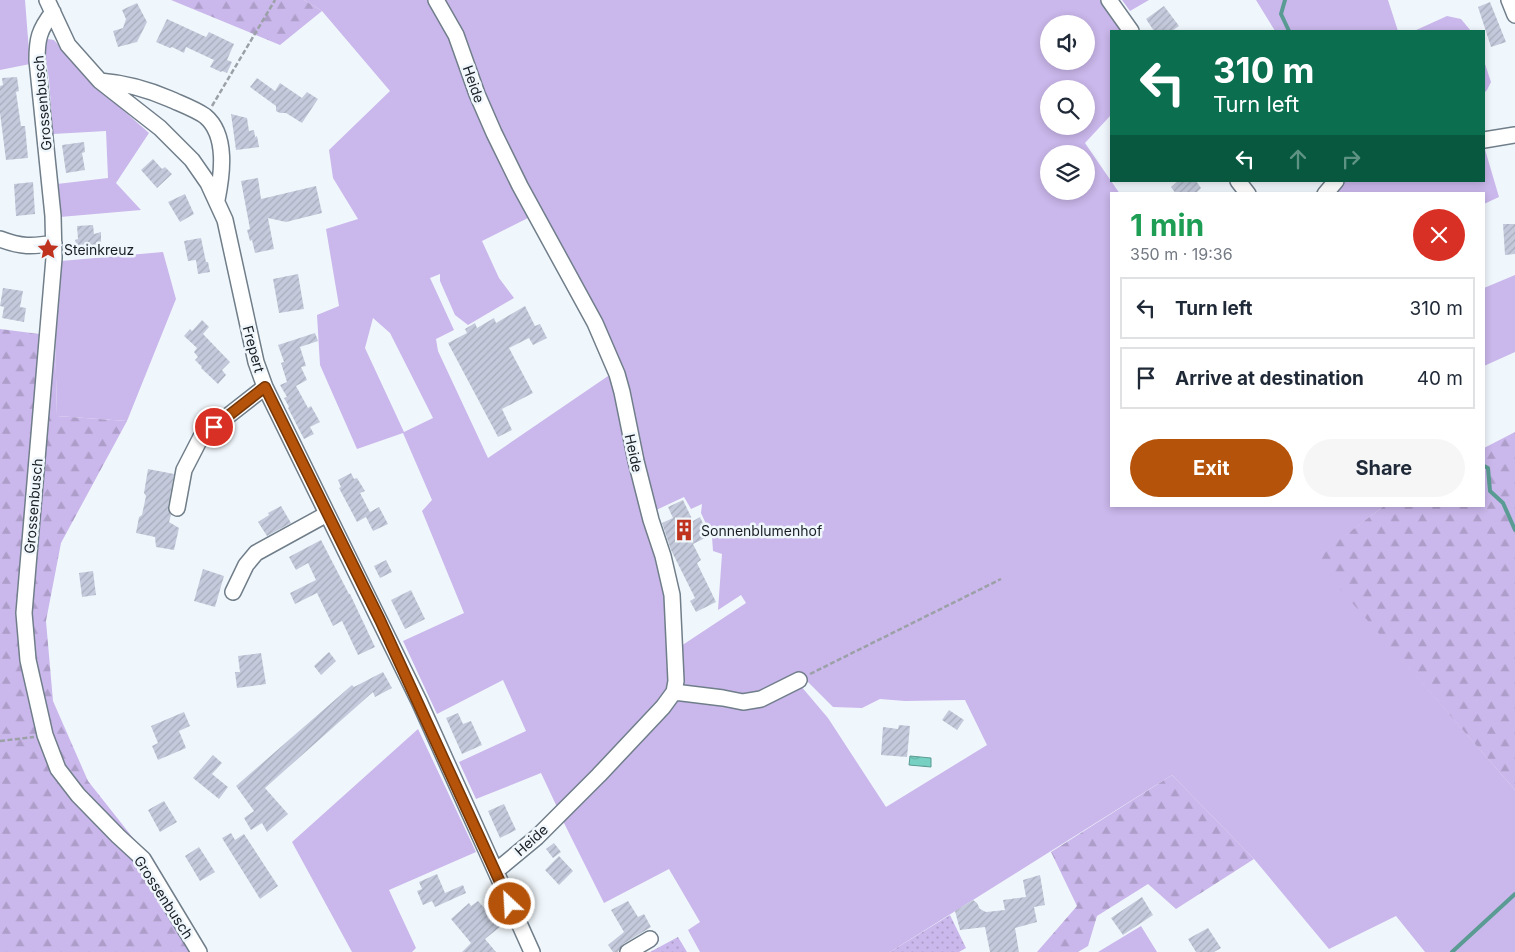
<!DOCTYPE html>
<html lang="en">
<head>
<meta charset="utf-8">
<style>
	:root { --surface:#fff; --page:#f6f6f7; --text:#1f2937; --muted:#747a83; --line:#e0e1e3; --accent:#b45309 }
	body { margin:0; font-family:Inter,sans-serif; background:var(--page); color:var(--text); height:100vh; display:flex; flex-direction:column; font-size:19px; white-space:nowrap }
	* { box-sizing:border-box; margin:0 }
	p { font-size:16px; color:var(--muted) }
	.icon { flex:none; width:28px; height:28px; fill:none; stroke:currentColor; stroke-width:2; stroke-linecap:round; stroke-linejoin:round }
	.map { position:relative; flex:1; overflow:hidden }
	.panel { position:absolute; left:1110px; top:192px; width:375px; height:315px; display:flex; flex-direction:column; background:var(--surface); border-radius:0px; box-shadow:0 2px 8px #0003 }
	.panel>* { flex:none }
	.hud { position:absolute; left:1110px; top:30px; width:375px; height:152px; border-radius:0px; box-shadow:0 2px 8px #0003; background:#0b6e4f; color:#fff; overflow:hidden }
	.controls { position:absolute; left:1040px; top:15px; display:grid; gap:10px }
	.controls a { display:grid; place-items:center; width:55px; height:55px; border-radius:50%; background:var(--surface); box-shadow:0 2px 8px #0003; font-size:25px }
	.pin { position:absolute; display:grid; place-items:center; width:42px; height:42px; color:#fff; margin:-21px; border:2px solid #fff; border-radius:50%; box-shadow:0 1px 5px #0007 }
	.me { position:absolute; width:55px; margin:-28px; rotate:335deg; stroke-linejoin:round; filter:drop-shadow(0 0 4px #0008) }
	.turn { display:flex; align-items:center; gap:18px; height:105px; padding:0 20px; font-size:22px }
	.turn .icon { width:65px; height:65px; stroke-width:2.5 }
	.turn b { display:block; font-size:35px; line-height:42px }
	.lanes { display:flex; align-items:center; height:48px; padding:0 20px; background:#0003; justify-content:center; gap:25px; direction:ltr }
	.lanes .off { opacity:.35 }
	.round { display:grid; place-items:center; flex:none; width:52px; height:52px; border-radius:26px; background:var(--page) }
	.summary { display:flex; align-items:center; justify-content:space-between; height:85px; padding:0 20px }
	h1 { font-size:30px; font-weight:700; line-height:38px; color:#1e9e55 }
	.button { display:flex; gap:10px; margin-top:auto; padding:10px 20px }
	.button a { flex:1; height:58px; border-radius:30px; background:var(--accent); color:#fff; font-size:20px; font-weight:700; line-height:58px; text-align:center }
	.button a+a { background:var(--page); color:var(--text) }
	ul { padding:0; list-style:none }
	li { display:flex; align-items:center; gap:15px; height:62px; margin:0 10px 8px; padding:0 10px; border:2px solid var(--line); border-radius:0px }
	li div { flex:1 }
	li b { display:block; font-size:19px }
	li em { font-style:normal }
	.map>svg:first-child { display:block }
</style>
</head>
<body>
<div class="map">
<svg width="1515" height="952" viewBox="0 0 1515 952">
	<defs>
		<pattern id="forest-firs" width="22" height="20" patternUnits="userSpaceOnUse" patternTransform="scale(1.25)"><rect width="22" height="20" fill="#cab7eb"/><path d="M5 1l3.5 6h-7zM16 11l3.5 6h-7z" fill="#ad9dc9"/></pattern>
		<pattern id="park-dots" width="8" height="8" patternUnits="userSpaceOnUse" patternTransform="scale(1.25)"><rect width="8" height="8" fill="#cab7eb"/><path d="M2 2h.1M6 6h.1" fill="none" stroke="#ad9dc9" stroke-width="1.8" stroke-linecap="round"/></pattern>
		<pattern id="water-waves" width="16" height="10" patternUnits="userSpaceOnUse" patternTransform="scale(1.25)"><rect width="16" height="10" fill="#76d1c3"/><path d="M0 5q4-4 8 0t8 0" fill="none" stroke="#65b3a7"/></pattern>
		<pattern id="building-hatch" width="6" height="6" patternUnits="userSpaceOnUse" patternTransform="scale(1.25)"><rect width="6" height="6" fill="#c4cadb"/><path d="M-1 1l2-2M0 6l6-6M5 7l2-2" fill="none" stroke="#a8adbc"/></pattern>
	</defs>
	<rect width="100%" height="100%" fill="#f0f7fc"/>
	<path fill="#cab7eb" fill-rule="evenodd" d="M0,0H25L30,64L0,70Z
		M304,0H1103L1126,31H1111V115L1085,143L1120,194H1111V506H1384L1315,559L1515,790V952H1425L1396,916L1329,949L1254,859L1172,775L890,952H700L688,930L700,922L669,869L604,903L562,819L666,712L681,646L746,603L741,595L718,610L722,554L713,551L712,537L701,513L702,504L691,509L684,497L652,512L635,420L484,93L469,45L461,67L530,217L482,241L499,278L514,298L468,325L455,315L440,281V274L430,278L454,330L436,339L438,351L488,458L611,374L631,463L664,596L669,655L667,691L658,704L557,807L541,773L476,799L459,762L526,731L503,680L437,714L403,641L464,613L422,511L432,500L403,433L357,449L320,365L317,315L339,306L326,229L358,219L333,178L329,150L390,91L322,11ZM1049,24H1086V61H1049ZM1049,89H1086V126H1049ZM1049,154H1086V191H1049ZM373,318L390,333L433,418L404,432L365,348ZM807,681L833,707L862,708L880,699L905,701L965,700L987,745L886,807L828,718L800,685Z
		M1122,0H1149L1130,11Z
		M1256,0H1388L1398,31H1275Z
		M1447,16L1461,19L1471,31H1414Z
		M48,39L54,40L89,80L149,133L116,183L141,210L60,217L57,184L108,178L106,131L53,134L49,80L44,45Z
		M1484,61L1491,82L1487,90L1484,93Z
		M1484,146L1499,197L1484,204V194H1332L1336,188L1346,181H1484Z
		M163,252L176,299L127,421L57,416L55,336L61,261Z
		M1515,275V352L1484,366V288Z
		M418,729L476,852L389,890L416,948L412,952H352L292,842Z
		M1141,926L1157,952H1098Z"/>
	<path fill="url(#forest-firs)" d="M171,0H304L322,11L280,45Z
		M0,329L55,336L57,416L127,421L61,543L46,621L53,701L88,781L152,862L208,952H0Z
		M1515,432V790L1314,559L1384,506H1484V448Z
		M1172,775L1254,859L1176,909L1148,884L1097,916L1088,946L1078,952H1037L1077,906L1051,852Z"/>
	<path fill="url(#park-dots)" d="M950,915L966,948L959,952H890Z
		M678,937L687,952H650Z"/>
	<path fill="url(#water-waves)" stroke="#5a9b93" d="M910,756L931,758V767L909,765Z"/>
	<g fill="none" stroke-linecap="round" stroke-linejoin="round">
		<path stroke="#5a9b93" stroke-width="4" d="M1285,0L1281,14L1289,31
			M1484,466L1488,468L1490,491L1503,503L1515,530
			M1452,952L1515,894"/>
	</g>
	<path fill="url(#building-hatch)" d="M1490,2L1506,42L1491,47L1478,7Z
		M137,3L147,22L137,42L118,47L113,31L123,28L126,19L122,10Z
		M1164,6L1179,26L1172,31H1154L1146,19Z
		M167,19L206,37L209,32L234,44L227,60L232,62L227,73L222,71L221,72L210,67L214,60L186,47L184,53L172,47L170,48L156,42Z
		M17,77L19,91L16,92L21,126H25L28,158L6,160L0,113V86L3,85L2,78Z
		M257,78L275,91L280,83L302,98L307,92L318,99L302,123L286,113H280L276,111V106L250,87Z
		M231,114L247,118L249,131L254,130L255,137L257,136L259,147L236,150Z
		M84,142L85,152L82,153L85,170L66,173L62,145Z
		M153,159L162,169L165,167L172,174L157,188L141,170Z
		M258,178L261,199L316,186L322,213L286,222L268,218L274,249L255,253L252,240L250,241L247,230L250,229L241,181Z
		M1178,181H1196L1201,188L1195,194H1176L1171,187Z
		M33,182L35,214L16,216L14,184Z
		M185,194L194,214L180,222L168,202Z
		M1503,224H1515V254L1505,255Z
		M93,225L94,234L101,232V245L86,247V251L78,252L75,240L78,239L77,226Z
		M201,238L206,262H208L210,272L198,274L196,260L188,261L184,241Z
		M298,274L304,309L279,313L273,279Z
		M3,288L23,291L20,307L26,308L24,322L2,318L4,307L0,306Z
		M525,306L535,326L540,324L547,338L533,345L529,338L509,348L533,393L502,409L512,430L498,437L448,343L467,333L465,329L475,323L477,328L494,318L496,323Z
		M202,320L209,327L203,334L230,362L222,370L226,375L218,384L201,368L202,367L195,360L198,357L194,352L197,348L184,336L190,329L192,331Z
		M315,333L318,341L300,347L306,366L301,367L307,380L296,386L308,408L311,406L320,422L310,427L314,434L304,439L288,408L289,407L284,398L287,397L280,385L287,382L281,363L284,362L278,345Z
		M148,469L174,474L168,507L171,515L169,522L179,528L174,550L156,547L155,537L136,533L139,517L142,515L146,496L144,493Z
		M351,473L354,479L357,478L365,491L360,493L370,512L379,507L388,524L373,531L366,517L357,522L339,488L341,487L338,480Z
		M683,500L693,521L700,517L709,536L693,544L701,560L697,563L716,602L696,612L690,601L695,598L671,550L662,523L673,518L668,507Z
		M281,506L291,523L267,536L258,522L269,515L268,513Z
		M321,540L349,594H350L375,647L358,655L342,621L333,626L317,593L295,604L290,593L316,580L308,563L296,570L289,557Z
		M386,560L392,572L380,578L374,566Z
		M203,569L224,576L215,607L194,601Z
		M93,571L96,595L82,597L79,573Z
		M411,590L425,619L405,629L391,600Z
		M329,652L336,661L321,675L314,666Z
		M261,653L266,684L237,688L235,672H240L238,656Z
		M383,672L392,688L375,697L373,692L265,788L288,814L267,832L262,823L251,830L244,818L254,811L236,786L352,685L354,687Z
		M949,710L964,720L957,730L942,720Z
		M184,712L190,726L179,731L186,748L158,760L152,746L158,743L151,726Z
		M458,713L463,724L471,721L482,745L462,754L446,718Z
		M899,725L910,726L907,757L881,755L883,727L898,729Z
		M213,755L222,763L212,774L228,787L219,799L193,778Z
		M164,801L177,822L160,832L148,810Z
		M504,804L516,830L500,838L488,811Z
		M231,833L235,840L244,834L278,886L260,899L222,838Z
		M554,843L561,852L553,858L546,849Z
		M199,847L215,872L200,881L185,856Z
		M559,856L573,871L559,885L545,870Z
		M437,874L445,893L463,885L466,893L435,907L432,901L423,905L417,891L422,889L419,882Z
		M1040,875L1045,905L1034,907L1037,922L1015,928L1019,952H990L985,927L960,930L955,911L973,900L977,903L980,909L986,912L1005,910L1003,900L1026,897L1023,880Z
		M1142,897L1153,915L1123,935L1111,918Z
		M478,901L501,926L485,939L496,952H462L471,943L451,919L469,903L471,906Z
		M628,901L638,917L644,914L651,927L623,944L618,952H613L608,945L624,932L611,910Z
		M1208,928L1221,948L1214,952H1196L1188,939Z"/>
	<g fill="none" stroke-linecap="round" stroke-linejoin="round">
		<g stroke="#707e8a" stroke-width="18">
			<path id="minor" d="M47,0L68,45L100,81L160,128L192,160L208,183L225,220L256,362L265,387L419,701L532,952
				M436,0L456,35L477,94L494,133L520,186L595,323L617,374L622,392L636,461L651,520L663,556L672,595L676,681L674,692L663,707L599,775L537,837L496,871
				M1109,0L1131,31
				M1509,0L1515,15
				M53,12C39,30 37,39 37,60L53,216L54,258L24,613L28,660L45,735L58,769L78,795L118,836L143,859L199,952
				M100,81C125,83 147,89 170,99C181,104 195,109 205,116C228,135 222,175 217,200
				M1484,140L1515,135
				M1238,181L1248,194
				M1325,194L1336,181
				M0,239C21,247 32,247 54,243
				M177,508L184,470L201,437L265,387
				M233,592L246,565L256,553L327,514
				M674,692L723,698L743,702L761,699L799,680
				M628,952L650,939"/>
		</g>
		<path stroke="#9ba1a6" stroke-width="2.5" stroke-dasharray="5 2.5" stroke-linecap="butt" d="M212,106L275,0
			M810,674L1001,579
			M0,741L34,737"/>
		<use href="#minor" stroke="#fff" stroke-width="15"/>
	</g>
	<g fill="none" stroke-linecap="round" stroke-linejoin="round">
		<g stroke="#753606" stroke-width="12">
			<path id="route" d="M214,427L265,387L380,620L510,904"/>
		</g>
		<use href="#route" stroke="#b45309" stroke-width="9"/>
	</g>
	<defs>
		<g id="sight-bare" transform="scale(1.725)"><path d="M0-6L1.8-2.2L6-1.7L2.9 1.2L3.7 5.4L0 3.3L-3.7 5.4L-2.9 1.2L-6-1.7L-1.8-2.2Z" fill="#bf331e" stroke="#f0f7fc" stroke-width="2.5" paint-order="stroke"/></g>
		<g id="building-bare" transform="scale(1.725)"><path d="M-4-6H4V6H1V3H-1V6H-4ZM-2.5-4.3h1.7v1.8h-1.7ZM.8-4.3h1.7v1.8H.8ZM-2.5-1h1.7V.8h-1.7ZM.8-1h1.7V.8H.8Z" fill="#bf331e" stroke="#f0f7fc" stroke-width="2.5" paint-order="stroke"/></g>
	</defs>
	<g fill-rule="evenodd">
		<use href="#sight-bare" x="48" y="249"/>
		<use href="#building-bare" x="684" y="530"/>
	</g>
	<g text-anchor="middle" dominant-baseline="central" stroke-width="5" stroke-linejoin="round" paint-order="stroke">
		<g font-size="14" fill="#181e23" stroke="#f0f7fc">
			<text transform="translate(474 84) rotate(71)">Heide</text>
			<text transform="translate(42 103) rotate(-95)">Grossenbusch</text>
			<text transform="translate(254 349) rotate(75)">Frepert</text>
			<text transform="translate(634 453) rotate(78)">Heide</text>
			<text transform="translate(33 506) rotate(-85)">Grossenbusch</text>
			<text transform="translate(531 840) rotate(-42)">Heide</text>
			<text transform="translate(164 897) rotate(57)">Grossenbusch</text>
		</g>
		<g font-size="14" fill="#181e23" stroke="#f0f7fc" text-anchor="start">
			<text x="64" y="249">Steinkreuz</text>
			<text x="701" y="530">Sonnenblumenhof</text>
		</g>
	</g>
</svg>
<div class="controls">
<a><svg class="icon" aria-label="sound" viewBox="0 0 24 24"><path d="M4 9h4l5-4v14l-5-4H4zM17 9q2 3 0 6"/></svg></a>
<a><svg class="icon" aria-label="search" viewBox="0 0 24 24"><circle cx="10" cy="10" r="6"/><path d="M15 15l6 6"/></svg></a>
<a><svg class="icon" aria-label="layers" viewBox="0 0 24 24"><path d="M12 4l9 5-9 5-9-5zM3 14l9 5 9-5"/></svg></a>
</div>
<div class="pin" style="left:214px;top:427px;background:#d93025"><svg class="icon" aria-label="arrive" viewBox="0 0 24 24"><path d="M6 21V4h12l-3 4 3 4H6"/></svg></div>
<svg class="me" style="left:510px;top:904px" viewBox="-20 -20 40 40"><circle r="17" fill="#b45309" stroke="#fff" stroke-width="3"/><path d="M0-11L8 9 0 5-8 9z" fill="#fff"/></svg>
<div class="hud">
<div class="turn"><svg class="icon" aria-label="left" viewBox="0 0 24 24"><path d="M17 20v-9H6M10 6l-5 5 5 5"/></svg><div><b>310 m</b>Turn left</div></div>
<div class="lanes"><svg class="icon" aria-label="left" viewBox="0 0 24 24"><path d="M17 20v-9H6M10 6l-5 5 5 5"/></svg><svg class="icon off" aria-label="ahead" viewBox="0 0 24 24"><path d="M12 20V5M6 11l6-6 6 6"/></svg><svg class="icon off" aria-label="right" viewBox="0 0 24 24"><path d="M7 20v-9h11M14 6l5 5-5 5"/></svg></div>
</div>
<section class="panel">
<div class="summary"><div><h1>1 min</h1><p>350 m · 19:36</p></div><a class="round" style="background:#d93025;color:#fff"><svg class="icon" aria-label="close" viewBox="0 0 24 24"><path d="M6 6l12 12M18 6L6 18"/></svg></a></div>
<ul>
<li><svg class="icon" aria-label="left" viewBox="0 0 24 24"><path d="M17 20v-9H6M10 6l-5 5 5 5"/></svg><div><b>Turn left</b></div><em>310 m</em></li>
<li><svg class="icon" aria-label="arrive" viewBox="0 0 24 24"><path d="M6 21V4h12l-3 4 3 4H6"/></svg><div><b>Arrive at destination</b></div><em>40 m</em></li>
</ul>
<div class="button"><a>Exit</a><a>Share</a></div>
</section>
</div>
</body>
</html>
